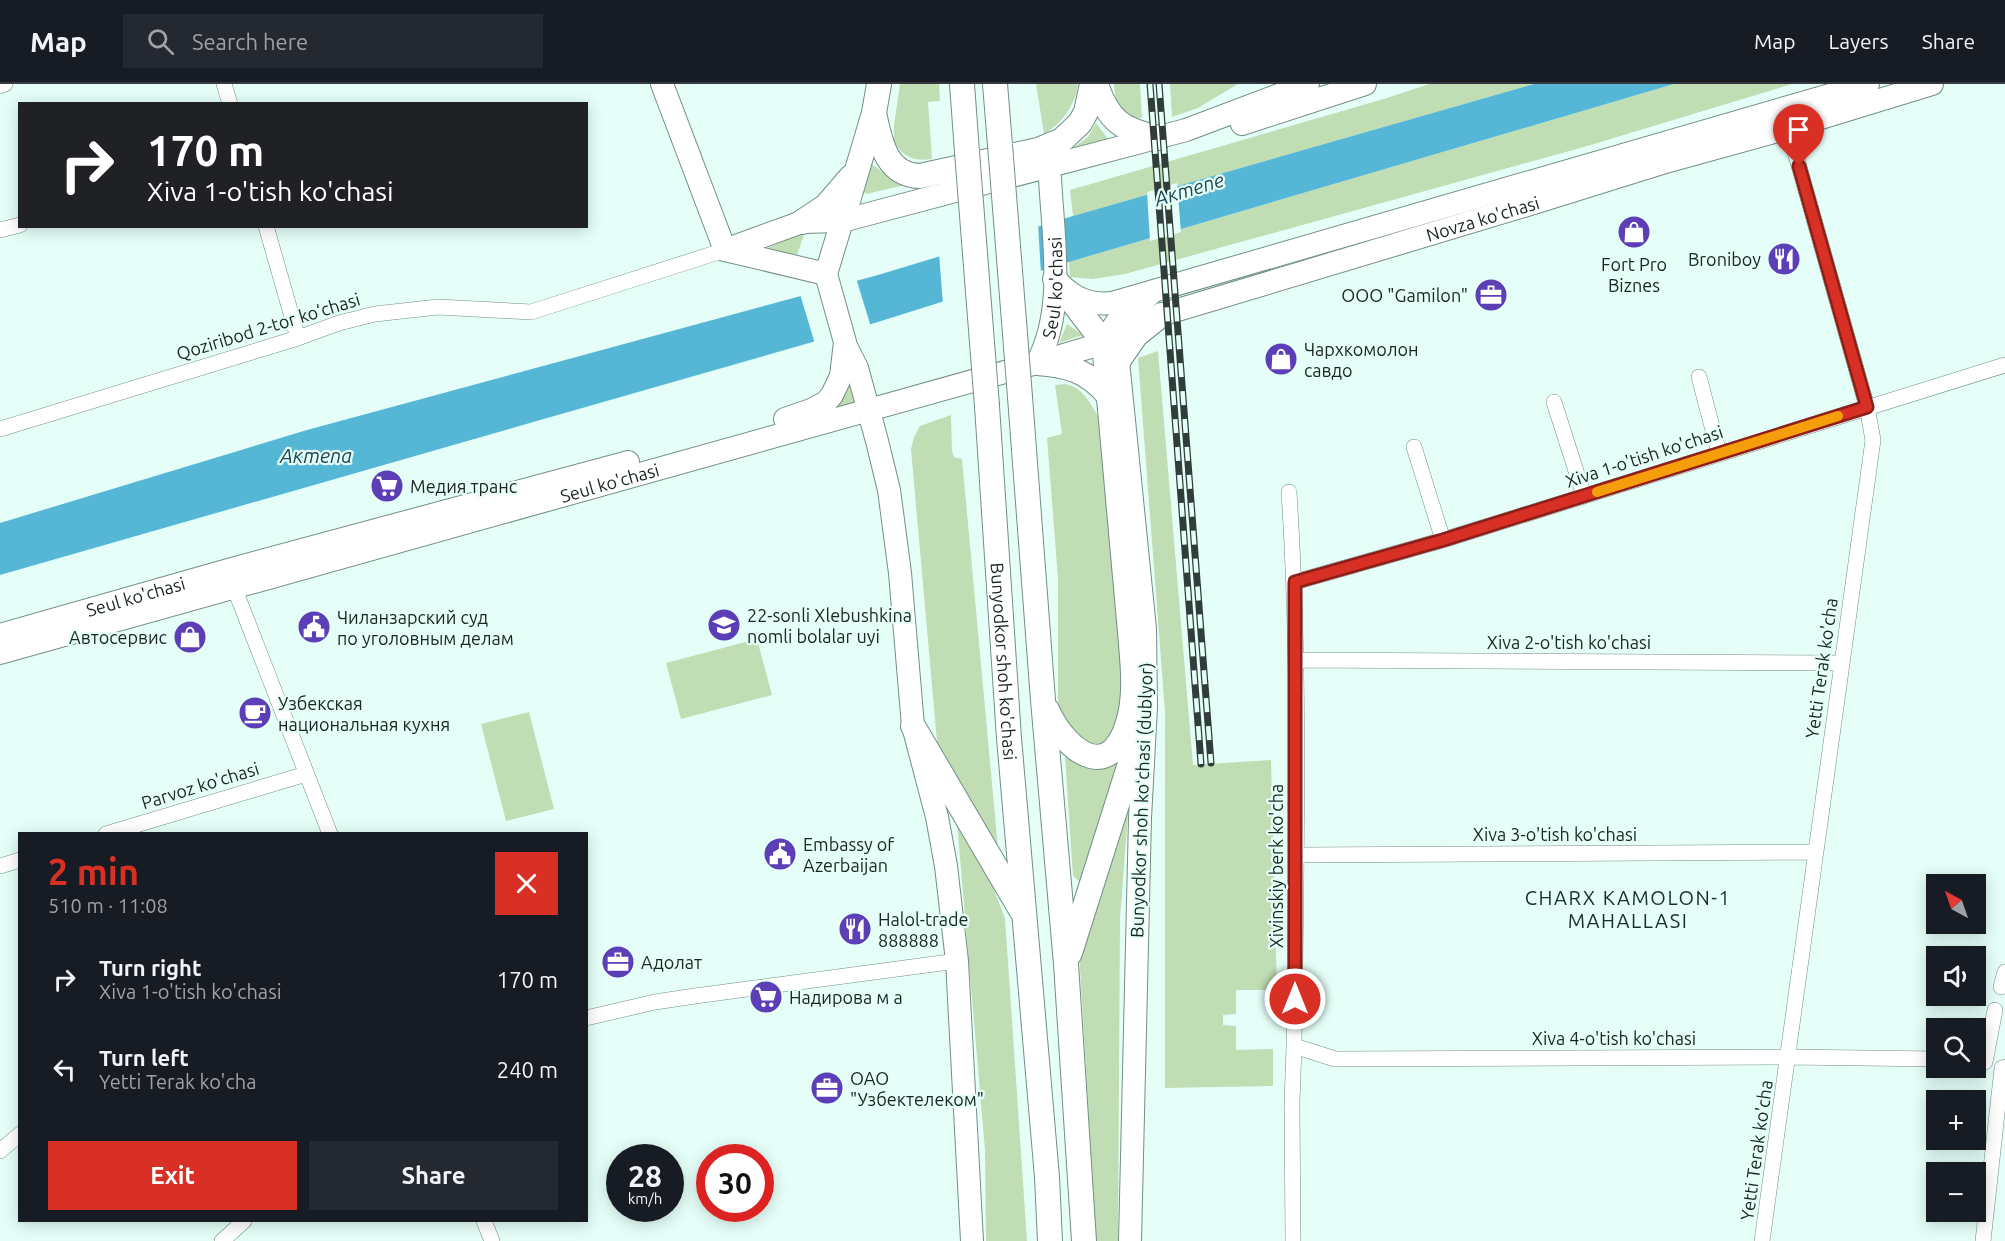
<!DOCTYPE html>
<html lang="en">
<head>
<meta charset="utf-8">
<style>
	:root { --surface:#171b24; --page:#242831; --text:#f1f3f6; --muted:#9ea1a6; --line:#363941; --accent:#d93025 }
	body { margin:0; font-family:Ubuntu,sans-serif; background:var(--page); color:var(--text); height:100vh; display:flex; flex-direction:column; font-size:22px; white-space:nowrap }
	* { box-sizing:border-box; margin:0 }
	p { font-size:20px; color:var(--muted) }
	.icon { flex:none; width:33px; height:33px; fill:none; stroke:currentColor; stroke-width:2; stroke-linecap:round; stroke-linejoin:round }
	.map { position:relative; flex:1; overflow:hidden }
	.details { position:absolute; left:18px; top:748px; width:570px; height:390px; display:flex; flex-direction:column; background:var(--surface); border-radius:0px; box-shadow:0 3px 15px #0003 }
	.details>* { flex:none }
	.top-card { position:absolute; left:18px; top:18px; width:570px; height:126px; border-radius:0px; box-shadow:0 3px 15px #0003; background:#202124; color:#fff; overflow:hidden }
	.needle { width:39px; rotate:320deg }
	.tools { position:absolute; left:1926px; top:790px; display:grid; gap:12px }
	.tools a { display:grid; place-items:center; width:60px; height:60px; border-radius:0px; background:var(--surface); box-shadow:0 3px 15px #0003; font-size:30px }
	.speed { position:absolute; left:606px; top:1060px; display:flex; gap:12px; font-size:30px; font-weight:700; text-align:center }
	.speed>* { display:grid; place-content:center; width:78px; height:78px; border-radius:50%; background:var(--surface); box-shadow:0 3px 15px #0003; line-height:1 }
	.speed small { font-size:15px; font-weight:400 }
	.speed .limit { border:9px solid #d22; background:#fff; color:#111 }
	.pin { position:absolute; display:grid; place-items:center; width:51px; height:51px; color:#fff; margin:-62px -26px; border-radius:50% 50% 50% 0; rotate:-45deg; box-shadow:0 0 6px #0007 }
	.pin .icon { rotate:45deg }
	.me { position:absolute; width:66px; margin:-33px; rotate:0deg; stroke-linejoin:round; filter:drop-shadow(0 0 4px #0008) }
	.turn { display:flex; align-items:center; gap:21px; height:126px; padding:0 30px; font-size:27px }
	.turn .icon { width:78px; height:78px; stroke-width:2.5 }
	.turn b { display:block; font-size:42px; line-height:51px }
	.round { display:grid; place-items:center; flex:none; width:63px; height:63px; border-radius:0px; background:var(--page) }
	.head { display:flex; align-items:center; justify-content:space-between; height:102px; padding:0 30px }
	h1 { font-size:36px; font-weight:700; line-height:45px; color:var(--accent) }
	.primary-button { display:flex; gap:12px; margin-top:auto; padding:12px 30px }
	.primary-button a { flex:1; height:69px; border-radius:0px; background:var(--accent); color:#fff; font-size:24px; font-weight:700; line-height:69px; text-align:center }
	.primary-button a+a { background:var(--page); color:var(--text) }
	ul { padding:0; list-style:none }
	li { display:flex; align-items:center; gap:18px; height:90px; padding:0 30px }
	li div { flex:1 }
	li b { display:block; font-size:22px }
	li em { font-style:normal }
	header { display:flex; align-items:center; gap:36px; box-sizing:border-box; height:84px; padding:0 30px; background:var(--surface); border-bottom:2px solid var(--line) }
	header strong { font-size:28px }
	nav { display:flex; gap:33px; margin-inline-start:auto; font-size:21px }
	.search { width:420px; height:54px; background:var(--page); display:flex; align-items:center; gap:15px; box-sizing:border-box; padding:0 21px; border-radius:0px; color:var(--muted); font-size:22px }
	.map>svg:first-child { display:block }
</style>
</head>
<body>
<header>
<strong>Map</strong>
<div class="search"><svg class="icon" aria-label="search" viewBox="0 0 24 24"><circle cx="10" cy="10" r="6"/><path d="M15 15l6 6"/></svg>Search here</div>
<nav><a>Map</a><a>Layers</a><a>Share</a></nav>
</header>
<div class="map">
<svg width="2005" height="1157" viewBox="0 0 2005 1157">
	<rect width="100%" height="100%" fill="#e5fff8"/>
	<path fill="#c1ddb4" d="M900,0H939L940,17L928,18L932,75C915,78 903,73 894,58V41Z
		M1036,0H1078C1075,22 1063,38 1044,50Z
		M1114,0H1140L1142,34C1118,33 1116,21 1114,0Z
		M1170,0H1238L1198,24L1172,33Z
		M1429,0H1534L1073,132L1070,106L1387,14Z
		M1674,0H1792L1584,63L1125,190L1092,195L1070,193L1069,178Z
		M1096,39L1108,55L1073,64L1088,53Z
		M869,78L884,89L910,100L866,110L862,106Z
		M805,148L797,171L765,168V165Z
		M1067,240L1083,251L1059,259Z
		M1158,267L1193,681L1271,676L1277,906H1236V930L1223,931V941L1236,942V966L1273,965V1002L1165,1004V628L1138,274Z
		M849,297L856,321L816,334Z
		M1065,300C1083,303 1091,320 1100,336L1125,612L1115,651L1102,659L1091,660L1073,650L1058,624V495L1047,354L1062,350L1055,301Z
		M951,331L952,367L954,373L962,375L998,764L937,658L911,365L914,353L920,342Z
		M757,555L772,611L681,635L666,579Z
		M529,628L554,725L506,737L481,640Z
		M1065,673L1084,681L1119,675L1080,798L1073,792Z
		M1130,705L1120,834L1118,1157H1096L1079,867Z
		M957,739L987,788L1005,834L1027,1157H986L985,1066Z"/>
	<path fill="#55b6d6" d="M1534,0H1674L1069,178L830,253L0,491V439L307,346L878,191L1073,132Z"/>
	<path fill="#e5fff8" d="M1177,99L1181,148L1150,157L1147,108Z
		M1038,139L1041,190L943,221L939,169Z
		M856,194L871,243L815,260L800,210Z"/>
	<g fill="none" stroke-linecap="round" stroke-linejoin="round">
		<g stroke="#718e87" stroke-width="16">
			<path id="street" d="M224,0L230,20
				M0,2L5,0
				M266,142L298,254
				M0,146L20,141
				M1699,293L1719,369
				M1554,318L1584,412
				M0,345L298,254L339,239L375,230L438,223L531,228L725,166
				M1414,363L1443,456
				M1289,408C1301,592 1296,778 1294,962L1292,1019L1293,1157
				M1295,498L1443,456L2005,281
				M234,503L330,750
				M1296,576L1842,579
				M106,750L306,690
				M1296,771L1815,768
				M0,782L20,776
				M2001,903L2005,888
				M586,934L655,918L695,912L957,877
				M1294,962L1335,975L1789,973L1936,975
				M1985,978L1995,926
				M0,1067L20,1050
				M484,1137L492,1157
				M222,1157L244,1137
				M1762,1157L1873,356L1867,323L1786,36
				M1983,1157L2002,984L2005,983"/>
		</g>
		<g stroke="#718e87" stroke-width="24">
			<g id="secondary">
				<path d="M662,0L725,166"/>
				<path d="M1242,40L1365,0"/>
				<path d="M725,166L802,138L842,137L1186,46L1308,0"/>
				<path d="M725,166L826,190"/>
				<path d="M1062,202C1077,216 1092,221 1112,219L1868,0"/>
				<path d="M845,260L857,284L877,357L889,406L900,489L913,642L937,733L946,782L957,877L972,1157"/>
				<path d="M1118,277L1145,545L1146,623L1140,734L1130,1157"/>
				<path id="s1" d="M1037,279C1066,226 1053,154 1050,94L1047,88L1041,84"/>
				<path d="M785,335L811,326L826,318L832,311L841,292L845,258L826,190L842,137"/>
				<path id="s2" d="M0,551L228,486L628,378"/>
				<path id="s3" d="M0,569L1037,279L1104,259L1161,231L1537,118L1662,79L1788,44L1932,0"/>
			</g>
		</g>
		<g stroke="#718e87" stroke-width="26">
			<g id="primary">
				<path d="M962,0L967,68"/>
				<path d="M995,0L1000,61"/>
				<path d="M1096,0C1108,37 1122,46 1159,54"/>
				<path d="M874,29C880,56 885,91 920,92L1038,66L1062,56L1080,39L1086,28L1092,0"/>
				<path d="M842,137L874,29L879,0"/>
				<path d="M802,138L826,122L851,93"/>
				<path d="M1055,195L1118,277L1136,251L1161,231"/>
				<path d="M1037,279C1068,281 1088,287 1108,311"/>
				<path d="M1020,313L1043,616L1066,880L1084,1157"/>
				<path id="s4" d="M987,322L1009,654L1047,1093L1050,1157"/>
				<path d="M1047,626C1069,673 1114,700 1130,631C1136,604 1132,575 1130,548L1104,259L1122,232L1149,210"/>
				<path d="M913,642L1021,826"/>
				<path d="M1070,869L1133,670L1143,633"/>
			</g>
		</g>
		<use href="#street" stroke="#fff" stroke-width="15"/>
		<use href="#secondary" stroke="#fff" stroke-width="22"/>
		<use href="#primary" stroke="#fff" stroke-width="24"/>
		<g stroke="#303d3a" stroke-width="7">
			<path id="rail" d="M1150,0L1201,680
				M1159,0L1211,679"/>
		</g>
		<use href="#rail" stroke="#e5fff8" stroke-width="4.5" stroke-dasharray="14" stroke-linecap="butt"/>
		<g stroke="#718e87" stroke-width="26" stroke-linecap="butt">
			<path id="primary-bridge" d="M1000,61L1020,313
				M967,68L987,322"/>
		</g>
		<use href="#primary-bridge" stroke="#fff" stroke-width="24"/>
	</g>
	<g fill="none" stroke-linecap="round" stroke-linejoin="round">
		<g stroke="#8d1f18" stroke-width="15">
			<path id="route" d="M1295,915V498L1443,456L1867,323L1799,82"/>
		</g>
		<use href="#route" stroke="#d93025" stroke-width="10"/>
		<path stroke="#f59e0b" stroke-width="10" d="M1597,408L1838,332"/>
	</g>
	<defs>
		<g id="shop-disc" transform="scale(1.725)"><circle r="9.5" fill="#5c3eb7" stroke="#e5fff8"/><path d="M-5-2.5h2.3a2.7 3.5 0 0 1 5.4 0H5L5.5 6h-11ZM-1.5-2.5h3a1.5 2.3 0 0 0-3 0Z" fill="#fff"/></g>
		<g id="restaurant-disc" transform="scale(1.725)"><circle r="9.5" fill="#5c3eb7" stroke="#e5fff8"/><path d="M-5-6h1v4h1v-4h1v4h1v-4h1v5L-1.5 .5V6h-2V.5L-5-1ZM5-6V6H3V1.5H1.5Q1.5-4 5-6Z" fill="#fff"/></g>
		<g id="office-disc" transform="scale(1.725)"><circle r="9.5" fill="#5c3eb7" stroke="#e5fff8"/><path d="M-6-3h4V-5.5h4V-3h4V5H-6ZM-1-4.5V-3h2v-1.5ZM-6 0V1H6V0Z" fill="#fff"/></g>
		<g id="supermarket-disc" transform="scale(1.725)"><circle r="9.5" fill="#5c3eb7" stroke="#e5fff8"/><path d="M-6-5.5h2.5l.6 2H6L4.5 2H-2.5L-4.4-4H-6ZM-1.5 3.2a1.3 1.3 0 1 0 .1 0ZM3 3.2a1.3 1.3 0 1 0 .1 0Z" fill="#fff"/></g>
		<g id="school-disc" transform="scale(1.725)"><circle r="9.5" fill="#5c3eb7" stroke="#e5fff8"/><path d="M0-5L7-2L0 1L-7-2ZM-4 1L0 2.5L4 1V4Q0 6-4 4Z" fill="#fff"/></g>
		<g id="civic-disc" transform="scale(1.725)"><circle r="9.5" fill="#5c3eb7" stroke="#e5fff8"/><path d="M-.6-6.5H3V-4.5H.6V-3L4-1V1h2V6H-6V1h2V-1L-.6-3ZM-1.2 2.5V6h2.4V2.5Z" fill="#fff"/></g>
		<g id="cafe-disc" transform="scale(1.725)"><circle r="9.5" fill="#5c3eb7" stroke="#e5fff8"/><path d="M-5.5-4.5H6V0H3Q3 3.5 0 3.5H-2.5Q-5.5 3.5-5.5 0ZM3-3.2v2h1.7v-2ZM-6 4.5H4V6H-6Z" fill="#fff"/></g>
	</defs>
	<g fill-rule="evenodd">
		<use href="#shop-disc" x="1634" y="148"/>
		<use href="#restaurant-disc" x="1784" y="175"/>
		<use href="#office-disc" x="1491" y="211"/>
		<use href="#shop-disc" x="1281" y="275"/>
		<use href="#supermarket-disc" x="387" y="402"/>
		<use href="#school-disc" x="724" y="541"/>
		<use href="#civic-disc" x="314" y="543"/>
		<use href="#shop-disc" x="190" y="553"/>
		<use href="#cafe-disc" x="255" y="629"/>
		<use href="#civic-disc" x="780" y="770"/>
		<use href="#restaurant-disc" x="855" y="845"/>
		<use href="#office-disc" x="618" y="878"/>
		<use href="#supermarket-disc" x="766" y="913"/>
		<use href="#office-disc" x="827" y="1004"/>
	</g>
	<g text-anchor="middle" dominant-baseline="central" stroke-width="4.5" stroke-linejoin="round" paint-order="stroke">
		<g font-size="18" fill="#1a2623" stroke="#e5fff8">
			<text stroke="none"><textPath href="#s3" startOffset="1546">Novza ko'chasi</textPath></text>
			<text stroke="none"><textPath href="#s1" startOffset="78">Seul ko'chasi</textPath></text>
			<text transform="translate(268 242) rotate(-17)">Qoziribod 2-tor ko‘chasi</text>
			<text transform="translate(1644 372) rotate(-18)">Xiva 1-o'tish ko'chasi</text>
			<text stroke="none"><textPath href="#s3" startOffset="633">Seul ko'chasi</textPath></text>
			<text stroke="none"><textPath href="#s2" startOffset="141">Seul ko'chasi</textPath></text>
			<text x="1569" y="558">Xiva 2-o'tish ko'chasi</text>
			<text stroke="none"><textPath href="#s4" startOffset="256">Bunyodkor shoh ko'chasi</textPath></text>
			<text transform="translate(1821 584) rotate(-82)">Yetti Terak ko'cha</text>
			<text transform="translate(200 701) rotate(-17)">Parvoz ko'chasi</text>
			<text transform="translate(1141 716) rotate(-88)">Bunyodkor shoh koʻchasi (dublyor)</text>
			<text x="1555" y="750">Xiva 3-o'tish ko'chasi</text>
			<text transform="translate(1276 782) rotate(-90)">Xivinskiy berk ko'cha</text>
			<text x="1614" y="954">Xiva 4-o'tish ko'chasi</text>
			<text transform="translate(1756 1066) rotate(-82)">Yetti Terak ko'cha</text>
		</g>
		<g font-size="18" fill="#1a2623" stroke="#e5fff8" text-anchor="start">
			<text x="1761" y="175" text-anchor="end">Broniboy</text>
			<text x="1634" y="180" text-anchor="middle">Fort Pro<tspan x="1634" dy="21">Biznes</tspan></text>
			<text x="1468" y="211" text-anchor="end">ООО "Gamilon"</text>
			<text x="1304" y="265">Чархкомолон<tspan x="1304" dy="21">савдо</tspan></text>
			<text x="410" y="402">Медия транс</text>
			<text x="747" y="531">22-sonli Xlebushkina<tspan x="747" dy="21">nomli bolalar uyi</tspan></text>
			<text x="337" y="533">Чиланзарский суд<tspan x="337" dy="21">по уголовным делам</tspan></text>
			<text x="167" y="553" text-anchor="end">Автосервис</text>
			<text x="278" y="619">Узбекская<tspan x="278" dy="21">национальная кухня</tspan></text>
			<text x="803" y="760">Embassy of<tspan x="803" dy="21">Azerbaijan</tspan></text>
			<text x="878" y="835">Halol-trade<tspan x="878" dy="21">888888</tspan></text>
			<text x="641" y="878">Адолат</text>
			<text x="789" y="913">Надирова м а</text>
			<text x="850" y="994">ОАО<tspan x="850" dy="21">"Узбектелеком"</tspan></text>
		</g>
		<g font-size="20" font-style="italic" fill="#1b4553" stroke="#e5fff8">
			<text transform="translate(1189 105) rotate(-17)">Актепе</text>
			<text x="316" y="371">Актепа</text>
		</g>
		<g font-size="20" letter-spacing="1.5" fill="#15302b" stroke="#e5fff8">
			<text x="1628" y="813">CHARX KAMOLON-1<tspan x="1628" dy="23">MAHALLASI</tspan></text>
		</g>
	</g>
</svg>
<div class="tools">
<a><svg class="needle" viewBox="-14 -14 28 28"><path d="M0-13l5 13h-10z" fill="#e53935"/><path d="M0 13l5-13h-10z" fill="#9ea1a6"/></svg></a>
<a><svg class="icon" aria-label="sound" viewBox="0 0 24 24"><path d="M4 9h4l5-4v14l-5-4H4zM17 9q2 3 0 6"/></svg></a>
<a><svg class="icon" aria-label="search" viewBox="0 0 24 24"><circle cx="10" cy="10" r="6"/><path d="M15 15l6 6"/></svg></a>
<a>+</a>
<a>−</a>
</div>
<div class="speed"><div>28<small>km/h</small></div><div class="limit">30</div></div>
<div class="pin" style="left:1799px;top:82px;background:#d93025"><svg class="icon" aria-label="arrive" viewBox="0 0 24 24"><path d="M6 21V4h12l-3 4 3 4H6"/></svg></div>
<svg class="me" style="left:1295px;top:915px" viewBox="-20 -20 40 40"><circle r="17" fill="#d93025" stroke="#fff" stroke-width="3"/><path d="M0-11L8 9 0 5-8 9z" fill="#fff"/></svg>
<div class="top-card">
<div class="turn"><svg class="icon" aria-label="right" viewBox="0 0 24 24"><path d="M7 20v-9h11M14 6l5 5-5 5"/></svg><div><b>170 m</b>Xiva 1-o'tish ko'chasi</div></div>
</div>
<section class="details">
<div class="head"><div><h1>2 min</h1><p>510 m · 11:08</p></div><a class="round" style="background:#d93025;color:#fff"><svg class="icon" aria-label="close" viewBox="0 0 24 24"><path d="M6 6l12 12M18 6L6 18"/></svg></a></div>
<ul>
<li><svg class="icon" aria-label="right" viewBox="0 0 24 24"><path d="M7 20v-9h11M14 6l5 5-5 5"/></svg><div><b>Turn right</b><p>Xiva 1-o'tish ko'chasi</p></div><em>170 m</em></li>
<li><svg class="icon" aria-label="left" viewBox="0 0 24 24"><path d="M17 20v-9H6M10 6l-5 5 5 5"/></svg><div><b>Turn left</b><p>Yetti Terak ko'cha</p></div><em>240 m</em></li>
</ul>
<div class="primary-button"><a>Exit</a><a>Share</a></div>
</section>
</div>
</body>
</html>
